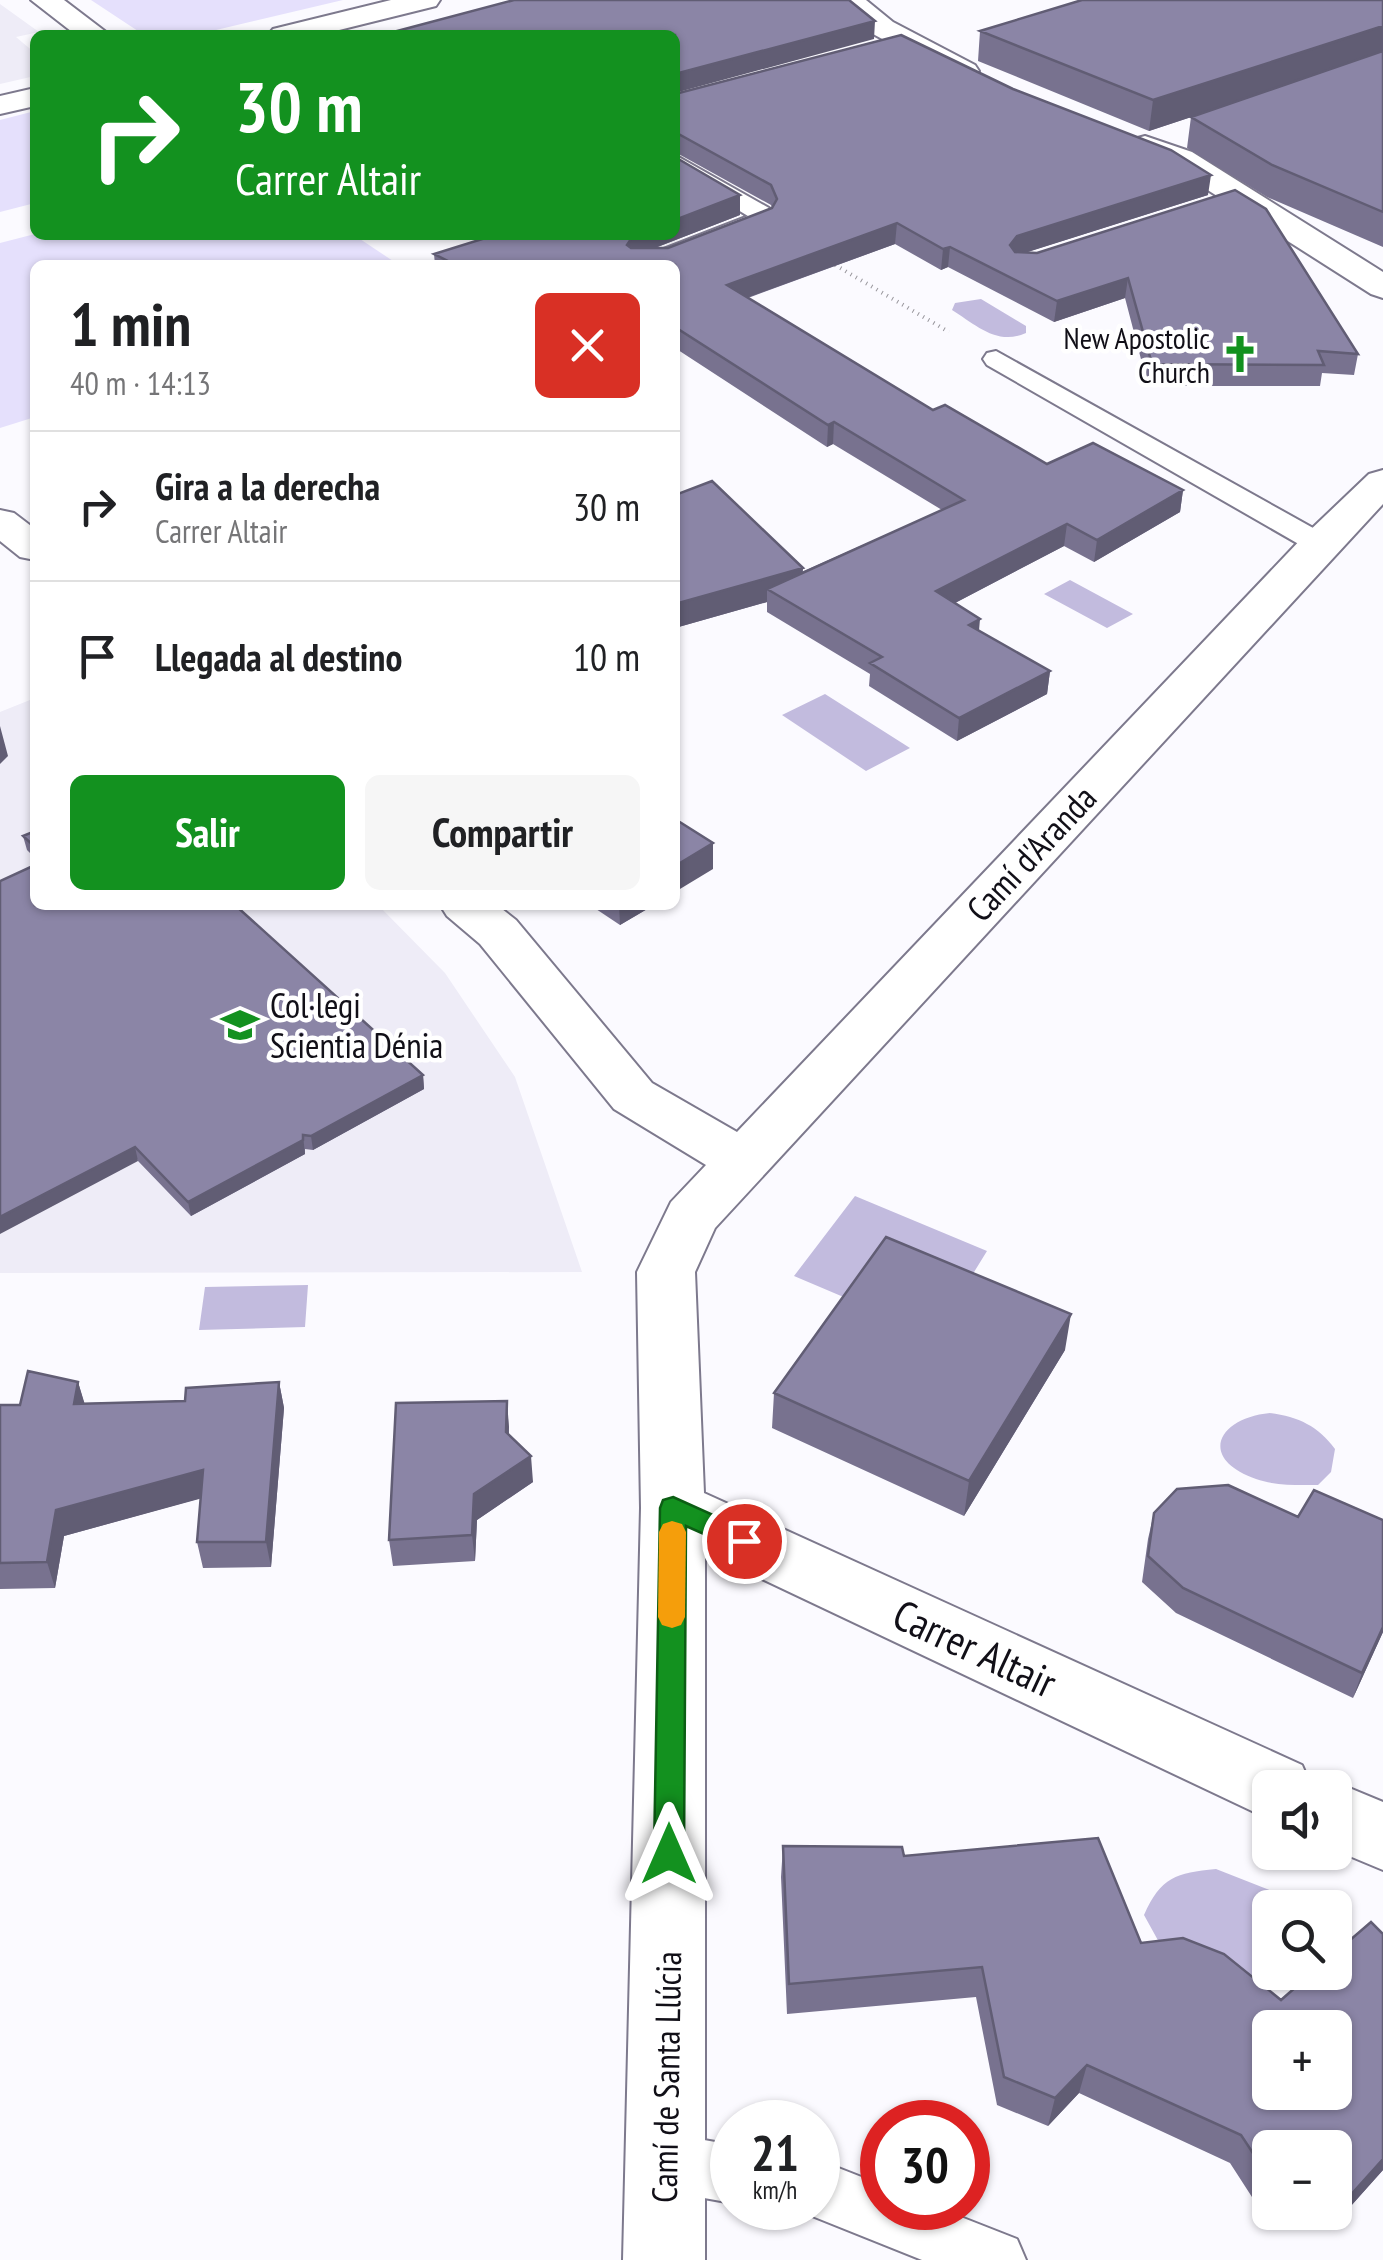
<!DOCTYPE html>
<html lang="es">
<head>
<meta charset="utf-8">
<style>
	:root { --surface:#fff; --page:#f6f6f6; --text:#202124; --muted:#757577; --line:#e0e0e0; --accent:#13911f }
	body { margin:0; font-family:"PT Sans Narrow",sans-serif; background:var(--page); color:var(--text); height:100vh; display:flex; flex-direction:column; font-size:38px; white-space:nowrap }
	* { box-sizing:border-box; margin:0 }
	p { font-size:32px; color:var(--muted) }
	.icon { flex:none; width:55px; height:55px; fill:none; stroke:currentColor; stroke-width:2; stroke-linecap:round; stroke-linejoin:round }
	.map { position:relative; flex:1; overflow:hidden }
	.side { position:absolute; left:30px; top:260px; width:650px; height:650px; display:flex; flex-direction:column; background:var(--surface); border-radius:15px; box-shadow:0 2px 8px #0004 }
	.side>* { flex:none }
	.top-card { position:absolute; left:30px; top:30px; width:650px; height:210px; border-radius:15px; box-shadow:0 2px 8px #0004; background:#13911f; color:#fff; overflow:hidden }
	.controls { position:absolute; left:1252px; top:1770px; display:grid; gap:20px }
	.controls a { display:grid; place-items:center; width:100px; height:100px; border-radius:15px; background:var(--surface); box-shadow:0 2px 8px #0004; font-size:50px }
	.speed { position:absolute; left:710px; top:2100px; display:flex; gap:20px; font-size:50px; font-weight:700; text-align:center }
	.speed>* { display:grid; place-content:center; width:130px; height:130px; border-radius:50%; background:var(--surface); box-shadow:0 2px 8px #0004; line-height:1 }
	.speed small { font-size:25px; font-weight:400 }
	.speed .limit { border:15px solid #d22; background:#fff; color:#111 }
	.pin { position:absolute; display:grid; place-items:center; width:85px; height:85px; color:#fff; margin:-42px; border:5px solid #fff; border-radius:50%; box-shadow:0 2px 10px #0007 }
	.me { position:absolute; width:110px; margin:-55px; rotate:0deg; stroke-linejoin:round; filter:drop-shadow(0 0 8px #0008) }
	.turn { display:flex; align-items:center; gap:35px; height:210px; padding:0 40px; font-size:45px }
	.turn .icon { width:130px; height:130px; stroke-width:2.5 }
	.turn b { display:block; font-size:70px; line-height:85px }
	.round { display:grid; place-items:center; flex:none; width:105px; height:105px; border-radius:15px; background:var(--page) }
	.headline { display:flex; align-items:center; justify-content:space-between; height:170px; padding:0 40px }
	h1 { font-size:60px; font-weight:700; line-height:75px }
	.button { display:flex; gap:20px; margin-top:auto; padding:20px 40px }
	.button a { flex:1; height:115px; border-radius:15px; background:var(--accent); color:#fff; font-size:40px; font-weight:700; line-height:115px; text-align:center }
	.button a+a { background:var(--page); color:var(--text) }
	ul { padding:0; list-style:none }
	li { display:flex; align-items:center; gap:30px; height:150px; padding:0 40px; border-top:2px solid var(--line) }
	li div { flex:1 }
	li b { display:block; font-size:38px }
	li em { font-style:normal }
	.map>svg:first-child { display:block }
</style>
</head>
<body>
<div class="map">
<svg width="1383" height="2260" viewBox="0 0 1383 2260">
	<rect width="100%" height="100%" fill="#fbfaff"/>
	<path fill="#eeecf7" d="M0,4L39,32L16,37L35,53V76L0,84Z
		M35,698V905H378L445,973L515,1077L582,1272L0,1273V712Z"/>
	<path fill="#e5e0fc" d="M91,0H343L195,35H144Z
		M35,111V203L0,212V120Z
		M35,234L354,235L399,265H35V417L0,428V243Z"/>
	<path fill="#c2bbde" d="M981,299L1026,326V333C997,346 976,325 952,310L955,303Z
		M1070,580L1133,614L1107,628L1044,594Z
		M825,694L910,748L866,771L782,715Z
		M855,1196L987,1251L955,1303L860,1304L794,1276Z
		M308,1285L305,1327L199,1330L205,1287Z
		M1270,1413C1299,1417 1318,1426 1335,1449L1331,1472L1318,1485C1297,1485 1276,1486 1256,1479C1197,1458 1218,1418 1270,1413Z
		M1216,1869L1300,1902L1302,1907L1270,1908V1972L1304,1973L1282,1986L1243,1977L1160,1944L1144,1915C1161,1877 1176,1873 1216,1869Z"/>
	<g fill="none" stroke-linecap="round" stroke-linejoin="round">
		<g stroke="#7d798d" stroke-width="4">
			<path id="service" d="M675,155L769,208L773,220L770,225L667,265H631L635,260L748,216L675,172Z
				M996,351L1331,538L1335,544L1331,550H1309L987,365L983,359L987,353Z
				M665,2133L732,2145V2203L665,2191L645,2182L636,2162L645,2142Z
				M818,2160L882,2185V2208H938L1017,2239L1026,2260H922L797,2210L818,2208Z"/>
		</g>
		<g stroke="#7d798d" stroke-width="4">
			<path id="minor" d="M31,0H64L110,35H76Z
				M391,0H440L436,6L319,35H268L273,29Z
				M835,0H866L893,22L975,65L979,71L975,77H953L873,34Z
				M35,88V106L0,114V96Z
				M1145,136L1192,152L1383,272V298L1371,294L1170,166L1134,153L1129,146L1134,139Z
				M1383,470V504L715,1228L695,1272L704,1493L1302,1765L1312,1788H1270V1817L1252,1811L705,1552V2260H623L641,1508L637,1272L671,1202L706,1165L614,1109L480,944L447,916L440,905H497L516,920L652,1083L737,1132L1305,535L1369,474Z
				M0,510L14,513L35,529V560L20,557L0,541Z
				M1335,1782L1383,1802V1870L1335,1850V1788H1322Z"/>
		</g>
		<path stroke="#98969c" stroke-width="4" stroke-dasharray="1 5" stroke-linecap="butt" d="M830,262L949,332"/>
		<use href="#service" fill="#fff" fill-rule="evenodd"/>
		<use href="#minor" fill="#fff" fill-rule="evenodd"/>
	</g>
	<path fill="#78728f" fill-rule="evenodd" d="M1383,0V247L1267,197L1187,148L1191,117L1149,131L978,61L980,31Z
		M675,94L1208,195L1027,252L1037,253L1235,190L1358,354L1354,375L1322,373L1320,386H1148L1125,298L1054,322L948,267L941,270L895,244L748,298L933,410L1047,464L1183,490L1180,512L1094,562L1064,546L955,603L979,631L1050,671L1047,694L957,741L869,686L870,674L767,612V602L675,628L942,510L833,444L827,447L675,348V265H435L434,254L740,215L655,248H668L772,208L771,205L675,152Z
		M35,831V858L27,850L23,836Z
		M0,881L423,1075L424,1089L313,1150L305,1149V1154L191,1216L138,1161Z
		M590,905H654L620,925Z
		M1065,1350L964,1516L772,1428L774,1393Z
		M78,1382L84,1403L185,1401L279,1382L284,1408L271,1567L203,1568L197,1542L201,1498L64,1536L55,1588L0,1589V1405H20Z
		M507,1401L509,1435L533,1482L477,1520L475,1561L393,1566L389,1540Z
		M1154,1513L1383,1520V1632L1353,1698L1176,1613L1142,1582L1148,1539Z
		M783,1846L904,1856L1141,1943L1281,2000L1383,1934V2170L1333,2226L1272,2228L1230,2163L1079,2093L1048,2126L997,2105L976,1997L787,2014L781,1877ZM1270,2148H1335V2212H1270Z"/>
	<path fill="#615d74" d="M875,21L874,39L675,93V74Z
		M1383,26V54L1149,131L1153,100Z
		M1211,175L1208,195L1015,256L1010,245L1017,236Z
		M740,195V215L634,256L627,245L633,236L636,235H675V220Z
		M897,223L895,244L727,305V285Z
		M950,247L948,267L941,270L943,249Z
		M1128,278L1125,298L1054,322L1057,301Z
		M834,422L833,444L827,447L828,425Z
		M1183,490L1180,512L1094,562L1097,540Z
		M1067,524L1064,546L934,614L936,591Z
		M803,568L802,592L767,589V602L675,628V604Z
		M980,619L978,642L969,625Z
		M1050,671L1047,694L957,741L959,718Z
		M0,726L8,756L0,764Z
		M713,843V869L675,892V866Z
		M619,905H654L620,925Z
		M423,1075L424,1089L313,1150L311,1136Z
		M303,1135L305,1154L191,1216L188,1202Z
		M135,1147L138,1161L0,1234V1217Z
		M1071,1314L1065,1350L964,1516L969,1481Z
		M78,1382L86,1408L74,1404Z
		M279,1382L284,1408L271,1567L266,1542Z
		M507,1401L509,1427L508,1458L506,1432Z
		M531,1456L533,1482L477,1520L475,1561L472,1535L474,1494Z
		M203,1470L210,1496L64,1536L55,1588L47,1562L56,1510Z
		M1383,1627V1632L1353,1698L1362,1673Z
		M1087,2065L1079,2093L1048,2126L1055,2098Z
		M1383,2159V2170L1333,2226L1347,2199Z"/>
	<path fill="#8b85a6" stroke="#615d74" stroke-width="2.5" fill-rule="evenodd" d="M514,0H849L875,21L675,74V35H382Z
		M1082,0H1383V26L1153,100L980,31Z
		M901,35L1013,89L1171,150L1211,175L1017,236L1010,245L1015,252L1037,253L1235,190L1266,209L1358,354L1318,351L1324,365L1152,364L1128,278L1057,301L950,247L943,249L897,223L727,285L933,410L945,405L1047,464L1093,443L1183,490L1097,540L1067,524L936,591L980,619L969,625L1050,671L959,718L870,663L882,657L767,589L964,500L834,422L828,425L675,327V265H456L434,254L495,235H636L633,236L627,245L631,248H668L772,208L777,199L771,185L675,132V94Z
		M1383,51V212L1272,165L1191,117Z
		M675,157L740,195L675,220Z
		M712,481L803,568L675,604V495Z
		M675,819L713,843L675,866Z
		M35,831V847L23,836Z
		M35,865V905H235L423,1075L311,1136L303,1135V1140L188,1202L135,1147L0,1217V881Z
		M886,1237L1071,1314L969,1481L774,1393Z
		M28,1371L78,1382L74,1404L185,1401L186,1388L279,1382L266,1542H197L203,1470L56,1510L47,1562L0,1563V1405H20Z
		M507,1401L506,1432L531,1456L474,1494L472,1535L389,1540L396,1403Z
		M1228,1485L1298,1517L1314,1490L1383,1520V1627L1362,1673L1183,1588L1148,1556L1154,1513L1177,1489Z
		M1098,1838L1141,1943L1183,1938L1224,1954L1281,2000L1313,1972H1335V1953L1371,1922L1383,1934V2159L1347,2199H1335V2148H1270V2179L1241,2135L1087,2065L1055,2098L1004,2077L982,1967L789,1984L783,1846L902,1847L904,1856ZM1270,2028H1335V2092H1270Z"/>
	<path fill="#13911f" stroke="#0c5e14" stroke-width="2.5" d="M673,1497L753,1533L757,1541L753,1549L744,1552L686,1526L684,1854L679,1864L669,1868L658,1864L654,1854L660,1508L663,1500Z"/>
	<path fill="#f59e0b" d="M672,1521L682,1524L686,1532L685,1617L681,1625L672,1628L662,1625L658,1617L659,1532L663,1524Z"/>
	<defs>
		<g id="church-bare" transform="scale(3)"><path d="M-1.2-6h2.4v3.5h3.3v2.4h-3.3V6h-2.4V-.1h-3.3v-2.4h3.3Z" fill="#13911f" stroke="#fff" stroke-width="2.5" paint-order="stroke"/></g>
		<g id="school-bare" transform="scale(3)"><path d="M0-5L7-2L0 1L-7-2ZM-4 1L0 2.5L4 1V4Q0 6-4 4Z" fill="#13911f" stroke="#fff" stroke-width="2.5" paint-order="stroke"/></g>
	</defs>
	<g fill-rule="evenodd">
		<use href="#church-bare" x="1240" y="354"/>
		<use href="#school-bare" x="240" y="1025"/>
	</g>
	<g text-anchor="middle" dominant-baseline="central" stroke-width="9" stroke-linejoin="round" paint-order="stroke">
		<g font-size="30" fill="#110f17" stroke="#fff" text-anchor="end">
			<text x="1210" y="337">New Apostolic<tspan x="1210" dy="34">Church</tspan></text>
		</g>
		<g font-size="35" fill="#110f17" stroke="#fff">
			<text transform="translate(1031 853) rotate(-47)">Camí d'Aranda</text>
			<text transform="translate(666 2077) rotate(-89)">Camí de Santa Llúcia</text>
		</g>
		<g font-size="35" fill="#110f17" stroke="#fff" text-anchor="start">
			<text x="270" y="1005">Col·legi<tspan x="270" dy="40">Scientia Dénia</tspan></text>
		</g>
		<g font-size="42" fill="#110f17" stroke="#fff">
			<text transform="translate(975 1648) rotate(25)">Carrer Altair</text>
		</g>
	</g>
</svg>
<div class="controls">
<a><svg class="icon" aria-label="sound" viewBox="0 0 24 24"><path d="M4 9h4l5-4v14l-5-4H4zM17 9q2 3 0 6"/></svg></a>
<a><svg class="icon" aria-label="search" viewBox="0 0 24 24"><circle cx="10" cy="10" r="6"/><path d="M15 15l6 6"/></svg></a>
<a>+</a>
<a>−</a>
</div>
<div class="speed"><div>21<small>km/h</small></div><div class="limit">30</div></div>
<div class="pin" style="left:744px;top:1541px;background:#d93025"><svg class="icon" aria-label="arrive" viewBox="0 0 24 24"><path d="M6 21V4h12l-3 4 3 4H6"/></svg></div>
<svg class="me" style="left:669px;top:1854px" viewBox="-20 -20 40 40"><path d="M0-17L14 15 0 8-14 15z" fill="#13911f" stroke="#fff" stroke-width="4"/></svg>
<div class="top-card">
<div class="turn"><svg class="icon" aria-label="right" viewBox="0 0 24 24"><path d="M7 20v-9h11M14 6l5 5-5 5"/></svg><div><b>30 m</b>Carrer Altair</div></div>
</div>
<section class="side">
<div class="headline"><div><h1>1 min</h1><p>40 m · 14:13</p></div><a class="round" style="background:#d93025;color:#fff"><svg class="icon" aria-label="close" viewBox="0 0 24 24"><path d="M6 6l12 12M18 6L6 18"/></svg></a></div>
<ul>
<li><svg class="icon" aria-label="right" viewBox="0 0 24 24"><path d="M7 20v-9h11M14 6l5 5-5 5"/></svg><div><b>Gira a la derecha</b><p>Carrer Altair</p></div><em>30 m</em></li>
<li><svg class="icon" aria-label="arrive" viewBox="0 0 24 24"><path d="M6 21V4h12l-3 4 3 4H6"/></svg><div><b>Llegada al destino</b></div><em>10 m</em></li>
</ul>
<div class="button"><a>Salir</a><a>Compartir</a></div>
</section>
</div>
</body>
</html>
